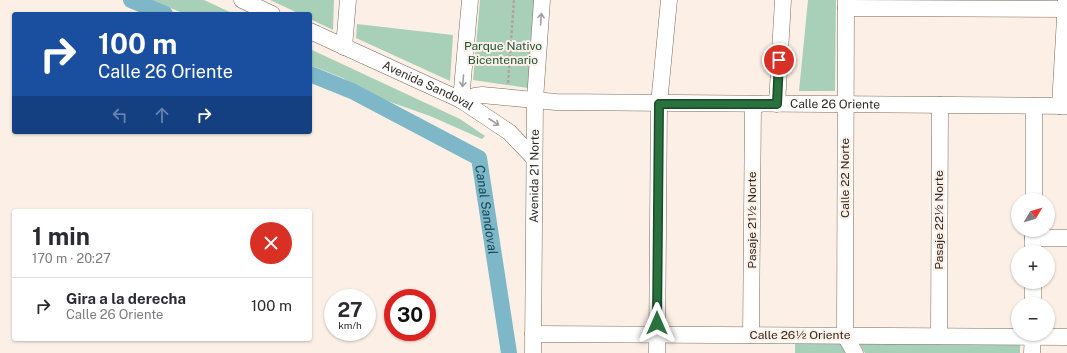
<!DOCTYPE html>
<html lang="es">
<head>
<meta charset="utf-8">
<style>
	:root { --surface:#fff; --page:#f7f7f7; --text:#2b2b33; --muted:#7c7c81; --line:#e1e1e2 }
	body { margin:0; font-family:"Public Sans",sans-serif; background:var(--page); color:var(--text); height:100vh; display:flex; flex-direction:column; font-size:15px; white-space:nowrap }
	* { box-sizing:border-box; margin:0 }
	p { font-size:13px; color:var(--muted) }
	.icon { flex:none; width:22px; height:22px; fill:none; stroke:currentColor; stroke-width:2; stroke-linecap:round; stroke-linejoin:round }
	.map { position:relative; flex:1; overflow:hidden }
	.drawer { position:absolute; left:12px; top:209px; width:300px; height:132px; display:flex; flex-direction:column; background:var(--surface); border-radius:4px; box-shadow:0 1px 3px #0004 }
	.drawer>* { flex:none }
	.banner { position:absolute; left:12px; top:12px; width:300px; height:122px; border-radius:4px; box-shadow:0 1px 3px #0004; background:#1a4fa0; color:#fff; overflow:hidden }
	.needle { width:26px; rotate:52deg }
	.fabs { position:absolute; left:1011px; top:193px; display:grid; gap:8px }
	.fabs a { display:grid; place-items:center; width:44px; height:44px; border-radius:50%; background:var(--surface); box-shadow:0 1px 3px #0004; font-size:20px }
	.speed { position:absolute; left:324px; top:289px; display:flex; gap:8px; font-size:20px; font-weight:700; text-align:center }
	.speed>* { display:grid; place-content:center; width:52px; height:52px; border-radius:50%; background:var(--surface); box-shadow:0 1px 3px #0004; line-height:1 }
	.speed small { font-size:10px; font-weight:400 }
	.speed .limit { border:6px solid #d22; background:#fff; color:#111 }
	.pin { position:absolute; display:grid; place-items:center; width:34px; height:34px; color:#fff; margin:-17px; border:2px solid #fff; border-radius:50%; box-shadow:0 1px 4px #0007 }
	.me { position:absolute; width:44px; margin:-22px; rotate:0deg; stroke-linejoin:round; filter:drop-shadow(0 0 3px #0008) }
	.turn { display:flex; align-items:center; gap:14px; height:84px; padding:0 20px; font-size:18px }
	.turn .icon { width:52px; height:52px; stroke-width:2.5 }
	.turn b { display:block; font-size:28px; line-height:34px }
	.lanes { display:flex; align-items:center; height:38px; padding:0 20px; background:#0003; justify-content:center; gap:20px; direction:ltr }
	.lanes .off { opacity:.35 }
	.round { display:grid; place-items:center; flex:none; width:42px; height:42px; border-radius:21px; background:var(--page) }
	.head { display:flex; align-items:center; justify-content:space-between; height:68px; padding:0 20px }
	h1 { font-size:24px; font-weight:700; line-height:30px }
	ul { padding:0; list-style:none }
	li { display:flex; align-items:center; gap:12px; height:56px; padding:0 20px; border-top:1px solid var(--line) }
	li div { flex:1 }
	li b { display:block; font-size:15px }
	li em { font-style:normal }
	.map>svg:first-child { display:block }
</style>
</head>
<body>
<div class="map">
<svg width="1067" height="353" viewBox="0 0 1067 353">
	<rect width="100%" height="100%" fill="#fcf0e6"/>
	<path fill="#a8d0b9" d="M151,0H204L234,14H185Z
		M270,0H334L333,30L310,19V14H300Z
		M480,0H534L528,88L473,80Z
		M808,0H836L835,91H799Z
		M357,24L453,35L450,81L356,38Z
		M310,49L460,119L485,136L482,139L430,116L376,97L343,78L310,65Z
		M858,341L1020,343V353H865Z
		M795,342L841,343L846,353H795Z"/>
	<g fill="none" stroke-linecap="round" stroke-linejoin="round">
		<g stroke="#7db7c8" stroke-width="16">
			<path d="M131,0L165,14"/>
			<path id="s1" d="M310,74L352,91L479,158L509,353"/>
		</g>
		<g stroke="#7c6a5b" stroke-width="17">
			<g id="minor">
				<path d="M242,0L272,14"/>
				<path d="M846,0L845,336L855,353"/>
				<path d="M846,8L1065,9"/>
				<path id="s2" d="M310,31L461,100L509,132L534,158"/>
				<path d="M344,47L348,0"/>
				<path id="s3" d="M461,100L475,96L482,95L556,102L1067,106"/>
				<path d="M461,100L470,0"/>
				<path d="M777,104L783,0"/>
				<path d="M1060,106L1066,0"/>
				<path d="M1034,200V106"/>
				<path d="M1033,238H1067"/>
				<path d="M1033,252V230"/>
				<path d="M1033,304V282"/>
				<path d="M533,334L1067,337"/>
				<path d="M751,335L753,104"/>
				<path d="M939,336L940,105"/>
				<path id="s4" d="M533,353L535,100L542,0"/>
				<path d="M657,353L659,104L669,0"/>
				<path d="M1032,353L1033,334"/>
			</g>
		</g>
		<path stroke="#b0a59d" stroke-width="2.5" stroke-dasharray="3 2" stroke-linecap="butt" d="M508,83L514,0"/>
		<use href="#minor" stroke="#fff" stroke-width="16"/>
	</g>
	<defs><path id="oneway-shaft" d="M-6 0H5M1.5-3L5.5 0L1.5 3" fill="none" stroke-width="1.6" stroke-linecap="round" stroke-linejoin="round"/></defs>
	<g stroke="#a29f9c">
		<use href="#oneway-shaft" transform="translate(541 19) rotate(-86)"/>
		<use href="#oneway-shaft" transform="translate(463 81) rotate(95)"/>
		<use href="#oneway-shaft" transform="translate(494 122) rotate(33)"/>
	</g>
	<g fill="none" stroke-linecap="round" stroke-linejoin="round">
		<g stroke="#1b4928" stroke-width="10">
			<path id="route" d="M657,323L659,104H777L779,60"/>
		</g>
		<use href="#route" stroke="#29713d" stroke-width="7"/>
	</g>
	<g text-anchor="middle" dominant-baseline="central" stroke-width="4" stroke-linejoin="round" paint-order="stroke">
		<g font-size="12" fill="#1b5539" stroke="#fcf0e6">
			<text x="503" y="46">Parque Nativo<tspan x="503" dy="14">Bicentenario</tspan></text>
		</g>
		<g font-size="12" fill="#312923" stroke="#fcf0e6">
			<text stroke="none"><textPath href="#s2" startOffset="130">Avenida Sandoval</textPath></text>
			<text stroke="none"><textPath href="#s3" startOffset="375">Calle 26 Oriente</textPath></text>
			<text stroke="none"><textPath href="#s4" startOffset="177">Avenida 21 Norte</textPath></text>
			<text transform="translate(845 178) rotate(-90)">Calle 22 Norte</text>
			<text transform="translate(752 220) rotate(-90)">Pasaje 21½ Norte</text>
			<text transform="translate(939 220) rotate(-90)">Pasaje 22½ Norte</text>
			<text x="800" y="335">Calle 26½ Oriente</text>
		</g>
		<g font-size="13" font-style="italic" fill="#144754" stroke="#fcf0e6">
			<text stroke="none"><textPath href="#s1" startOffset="241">Canal Sandoval</textPath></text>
		</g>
	</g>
</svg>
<div class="fabs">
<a><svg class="needle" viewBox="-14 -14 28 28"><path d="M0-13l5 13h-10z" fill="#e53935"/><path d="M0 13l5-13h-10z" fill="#7c7c81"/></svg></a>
<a>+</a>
<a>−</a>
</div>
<div class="speed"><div>27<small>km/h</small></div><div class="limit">30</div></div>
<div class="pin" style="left:779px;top:60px;background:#d93025"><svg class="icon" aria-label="arrive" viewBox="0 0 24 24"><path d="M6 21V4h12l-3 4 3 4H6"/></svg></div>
<svg class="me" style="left:657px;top:323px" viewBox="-20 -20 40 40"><path d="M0-17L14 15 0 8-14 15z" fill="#29713d" stroke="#fff" stroke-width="4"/></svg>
<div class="banner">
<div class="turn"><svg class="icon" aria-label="right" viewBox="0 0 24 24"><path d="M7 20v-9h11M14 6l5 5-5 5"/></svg><div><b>100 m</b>Calle 26 Oriente</div></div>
<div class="lanes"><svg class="icon off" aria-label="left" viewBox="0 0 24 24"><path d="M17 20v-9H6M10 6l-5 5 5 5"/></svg><svg class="icon off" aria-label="ahead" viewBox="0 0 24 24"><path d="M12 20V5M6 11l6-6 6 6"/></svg><svg class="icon" aria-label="right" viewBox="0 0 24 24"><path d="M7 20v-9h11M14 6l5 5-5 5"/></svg></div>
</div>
<section class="drawer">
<div class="head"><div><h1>1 min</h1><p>170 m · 20:27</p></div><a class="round" style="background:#d93025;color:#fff"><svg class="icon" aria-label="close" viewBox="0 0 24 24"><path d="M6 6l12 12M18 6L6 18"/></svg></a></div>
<ul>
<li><svg class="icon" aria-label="right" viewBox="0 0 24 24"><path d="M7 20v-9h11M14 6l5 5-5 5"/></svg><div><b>Gira a la derecha</b><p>Calle 26 Oriente</p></div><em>100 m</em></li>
</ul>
</section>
</div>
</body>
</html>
